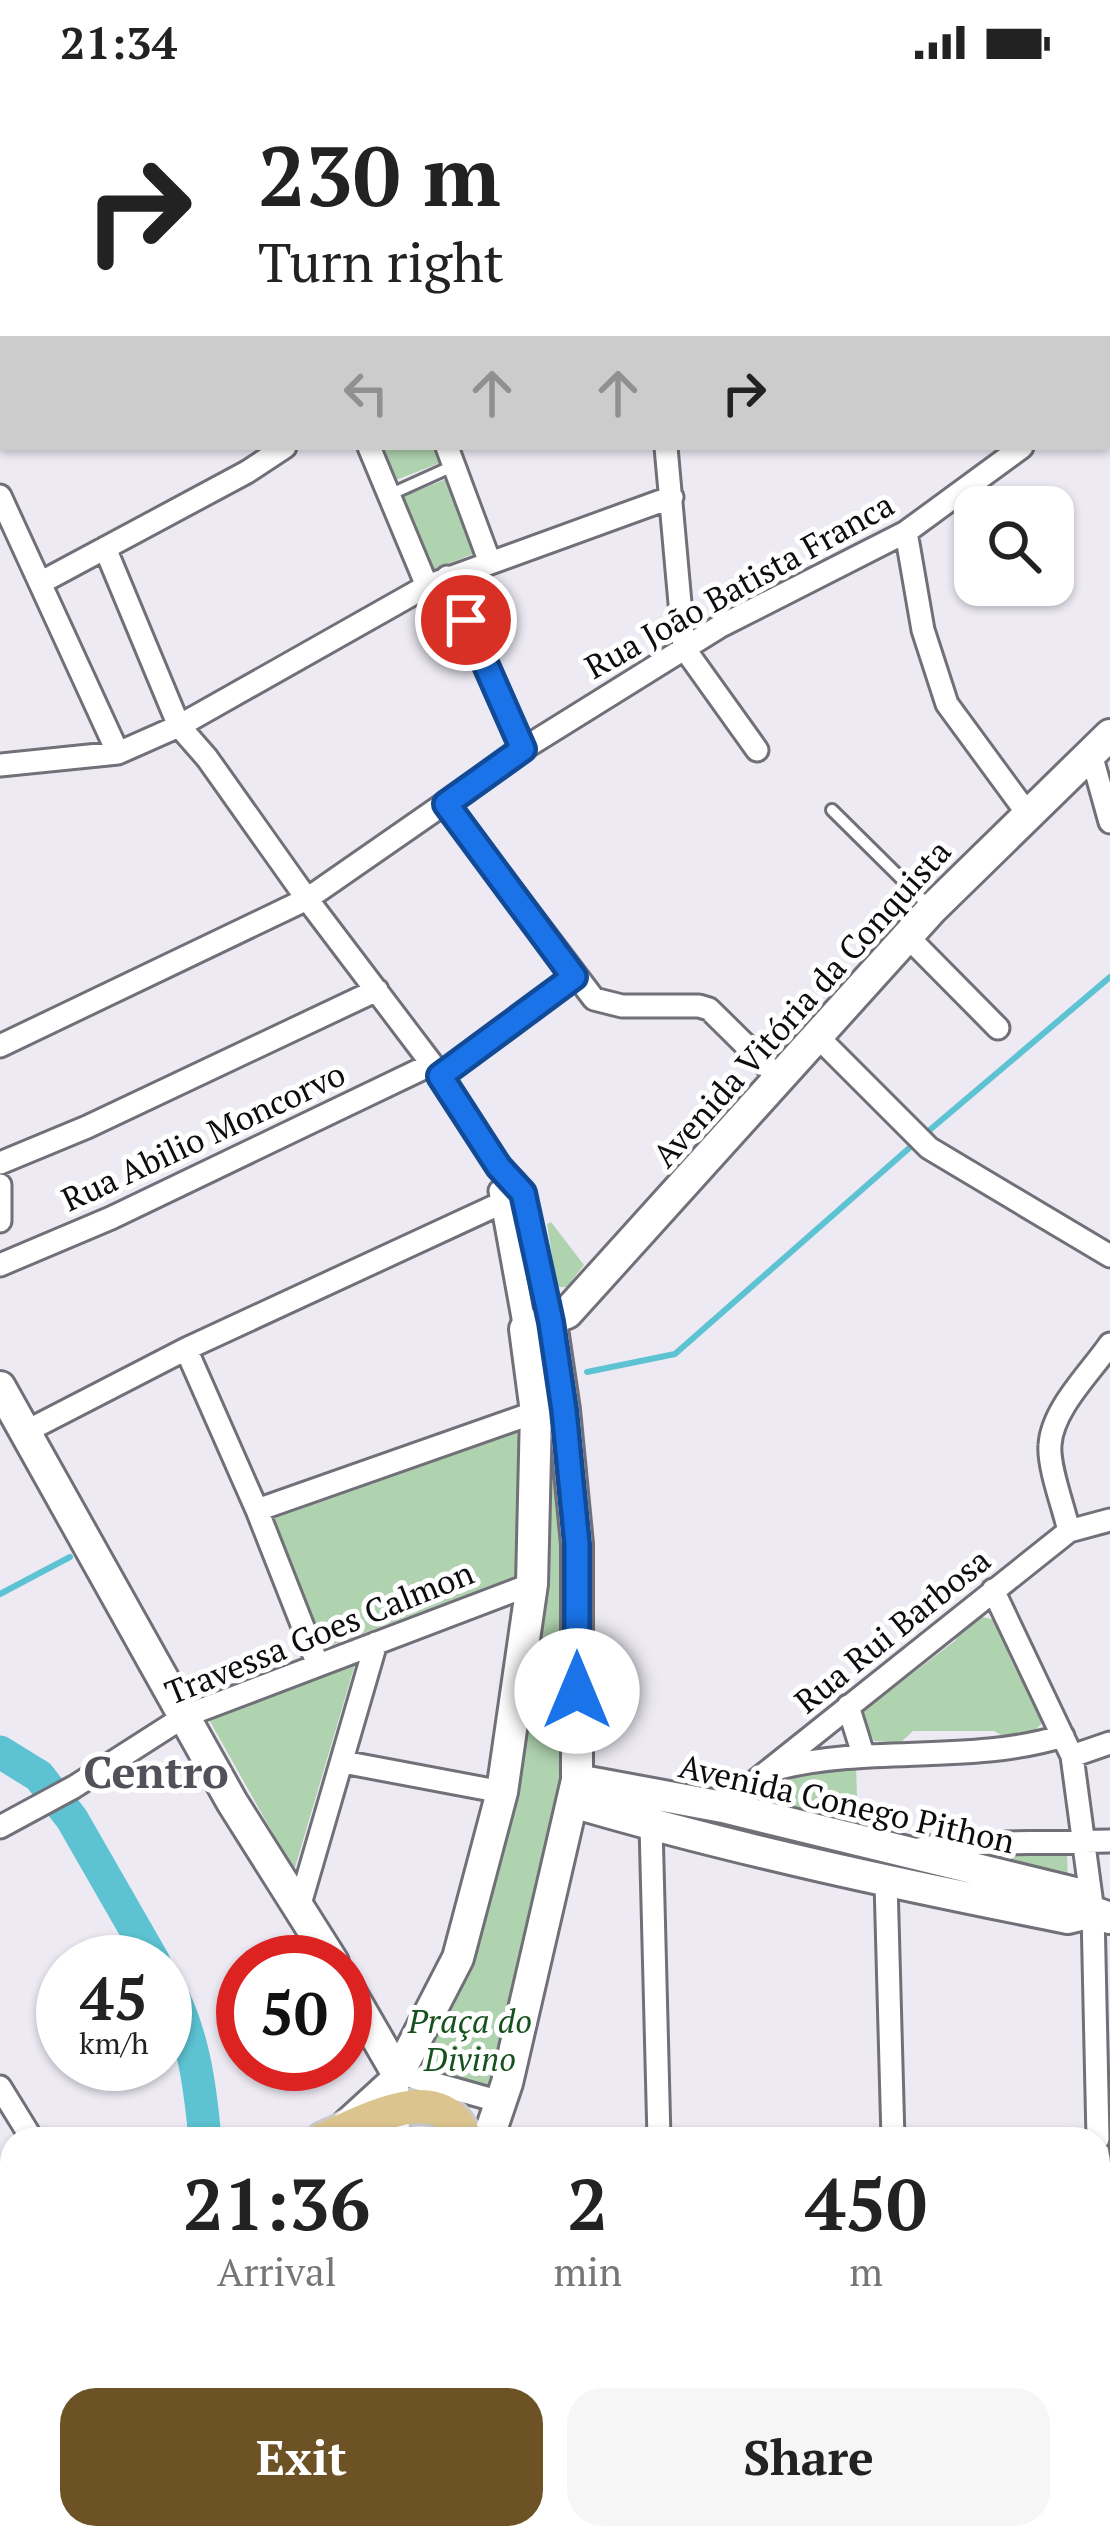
<!DOCTYPE html>
<html lang="en">
<head>
<meta charset="utf-8">
<style>
	:root { --surface:#fff; --page:#f6f6f6; --text:#222; --muted:#767676; --accent:#6c5224 }
	body { margin:0; font-family:"PT Serif",serif; background:var(--page); color:var(--text); height:100vh; display:flex; flex-direction:column; font-size:45px; white-space:nowrap }
	* { box-sizing:border-box; margin:0 }
	p { font-size:39px; color:var(--muted) }
	.icon { flex:none; width:66px; height:66px; fill:none; stroke:currentColor; stroke-width:2; stroke-linecap:round; stroke-linejoin:round }
	.map { position:relative; flex:1; overflow:hidden }
	.details { position:absolute; left:0px; top:2043px; width:1110px; height:423px; display:flex; flex-direction:column; background:var(--surface); border-radius:36px 36px 0 0; box-shadow:0 3px 9px #0004 }
	.details>* { flex:none }
	.banner { position:absolute; left:0px; top:0px; width:1110px; height:366px; box-shadow:0 3px 9px #0004; background:#fff; color:var(--text); overflow:hidden }
	.controls { position:absolute; left:954px; top:402px; display:grid; gap:24px }
	.controls a { display:grid; place-items:center; width:120px; height:120px; border-radius:24px; background:var(--surface); box-shadow:0 3px 9px #0004; font-size:60px }
	.speed { position:absolute; left:36px; top:1851px; display:flex; gap:24px; font-size:60px; font-weight:700; text-align:center }
	.speed>* { display:grid; place-content:center; width:156px; height:156px; border-radius:50%; background:var(--surface); box-shadow:0 3px 9px #0004; line-height:1 }
	.speed small { font-size:30px; font-weight:400 }
	.speed .limit { border:18px solid #d22; background:#fff; color:#111 }
	.pin { position:absolute; display:grid; place-items:center; width:102px; height:102px; color:#fff; margin:-51px; border:6px solid #fff; border-radius:50%; box-shadow:0 3px 12px #0007 }
	.me { position:absolute; width:132px; margin:-66px; rotate:0deg; stroke-linejoin:round; filter:drop-shadow(0 0 9px #0008) }
	.turn { display:flex; align-items:center; gap:42px; height:252px; padding:0 60px; font-size:54px }
	.turn .icon { width:156px; height:156px; stroke-width:2.5 }
	.turn b { display:block; font-size:84px; line-height:102px }
	.lanes { display:flex; align-items:center; height:114px; padding:0 60px; background:#0003; justify-content:center; gap:60px; direction:ltr }
	.lanes .off { opacity:.35 }
	.eta { display:flex; justify-content:space-evenly; align-items:center; height:204px; text-align:center }
	.eta b { font-size:72px; font-weight:800; line-height:84px }
	.cta { display:flex; gap:24px; margin-top:auto; padding:24px 60px }
	.cta a { flex:1; height:138px; border-radius:36px; background:var(--accent); color:#fff; font-size:48px; font-weight:800; line-height:138px; text-align:center }
	.cta a+a { background:var(--page); color:var(--text) }
	.status { display:flex; justify-content:space-between; align-items:center; height:84px; padding:0 60px; background:var(--surface); direction:ltr }
	.status svg { height:33px; fill:currentColor }
	.map>svg:first-child { display:block }
</style>
</head>
<body>
<div class="status"><b>21:34</b><svg viewBox="0 0 49 12"><path d="M0 12V9h3v3zM5 12V6h3v6zM10 12V3h3v9zM15 12V0h3v12zM26 1h20v11H26zM47 4h2v5h-2z"/></svg></div>
<div class="map">
<svg width="1110" height="2464" viewBox="0 0 1110 2464">
	<rect width="100%" height="100%" fill="#edeaf4"/>
	<path fill="#afd2af" d="M378,363H436L442,378L391,398Z
		M449,394L478,468L427,488L398,414Z
		M551,1138L584,1181L567,1203H557L547,1140Z
		M545,1340L560,1345L563,1684L494,1998L486,2003L429,1984L426,1974L492,1807L512,1709Z
		M522,1344L519,1491L324,1564L272,1433Z
		M978,1532L995,1536L1005,1549C1007,1586 1029,1599 1043,1631L1041,1640L1029,1653L1010,1656L994,1647H913L900,1659L874,1657L862,1634L867,1617L891,1606L956,1556L958,1547Z
		M356,1577L294,1787L207,1632Z
		M856,1680L858,1749L765,1718L764,1708L773,1697Z
		M1067,1768L1068,1806L946,1772Z"/>
	<g fill="none" stroke-linecap="round" stroke-linejoin="round">
		<path stroke="#5dc2d1" stroke-width="6" d="M925,1050L1110,893
			M587,1288L675,1270L915,1059
			M0,1510L70,1473"/>
		<path stroke="#5dc2d1" stroke-width="33" d="M0,1668L39,1692L72,1735L154,1878
			M165,1897C193,1946 200,2000 205,2055
			M233,2454L234,2464"/>
		<g stroke="#716f78" stroke-width="16">
			<path id="lane" d="M389,411L453,382
				M832,726L929,822"/>
		</g>
		<g stroke="#716f78" stroke-width="27">
			<path id="street" d="M26,0L27,3
				M180,0V3
				M429,0L438,3
				M333,3L342,0
				M454,3V0
				M572,3L573,0
				M673,3L674,0
				M798,3V0
				M1057,3V0
				M0,150L3,149
				M1107,266L1110,270
				M1107,301L1110,299
				M0,324L3,322
				M369,363L427,502
				M447,363L489,476
				M666,363L684,564L757,666
				M0,412L118,669
				M906,448L923,546L947,620L1027,729
				M105,464L179,642L207,674L307,815L432,980L499,1083L523,1109L551,1238
				M447,493L523,665
				M40,499L247,388L285,363
				M1091,670L1110,738
				M0,681L118,669L179,642L427,502L672,413
				M446,720L594,915L622,922H699L709,925L780,995
				M906,851L998,944
				M819,954L929,1064L1110,1172
				M0,962L307,815L523,665L719,543L906,448L1022,363
				M440,992L574,893
				M0,1079L87,1043L377,906
				M0,1101V1137
				M500,1107L525,1245
				M0,1181L111,1134L432,980
				M186,1265L257,1426
				M25,1348L186,1265L523,1109
				M1069,1447C1064,1424 1048,1383 1050,1361C1052,1325 1091,1288 1110,1260
				M993,1506L1072,1672L1093,1828L1098,2055
				M318,1581L257,1426L536,1328H548
				M848,1622L863,1670
				M1072,1672L1110,1659
				M343,1678L502,1708
				M779,1684C873,1661 972,1680 1063,1652
				M723,1723L1069,1447L1110,1436
				M651,1741L659,2055
				M0,1743L74,1703L185,1632L532,1500
				M913,1766L946,1760L1110,1757
				M886,1798L893,2055
				M300,1820L376,1559
				M397,1989L501,2018
				M0,2003L32,2055
				M1098,2068L1107,2312
				M1098,2334L1110,2306
				M1098,2448L1110,2453
				M118,2454L119,2464
				M274,2454L275,2464
				M687,2454V2464
				M755,2454L770,2464
				M1043,2464L1047,2454"/>
		</g>
		<g stroke="#716f78" stroke-width="36">
			<path id="secondary" d="M0,1303L232,1718L333,1878
				M577,1696L723,1723L1075,1809L1093,1828L1110,1834
				M573,1718C736,1766 902,1801 1068,1834L1093,1828
				M345,1899L397,1989
				M393,2004L394,2055
				M347,2041L394,1998L458,1874L502,1708L532,1500L536,1328L525,1245L567,1229L932,825L1110,651
				M488,2055L507,1999L577,1696V1460L564,1326L551,1238"/>
		</g>
		<g stroke="#cacaca" stroke-width="39">
			<path id="primary" d="M324,2055C366,2037 442,1992 465,2055
				M0,2185L12,2180
				M485,2454V2464"/>
		</g>
		<use href="#lane" stroke="#fff" stroke-width="10"/>
		<use href="#street" stroke="#fff" stroke-width="21"/>
		<use href="#secondary" stroke="#fff" stroke-width="30"/>
		<use href="#primary" stroke="#dcc48e" stroke-width="33"/>
	</g>
	<g fill="none" stroke-linecap="round" stroke-linejoin="round">
		<g stroke="#114b97" stroke-width="30">
			<path id="route" d="M466,536L523,665L446,720L574,893L440,992L499,1083L523,1109L551,1238L564,1326L577,1460V1607"/>
		</g>
		<use href="#route" stroke="#1a73e8" stroke-width="21"/>
	</g>
	<g text-anchor="middle" dominant-baseline="central" stroke-width="10" stroke-linejoin="round" paint-order="stroke">
		<g font-size="33" fill="#0d0c0f" stroke="#fff">
			<text transform="translate(739 501) rotate(-29)">Rua João Batista Franca</text>
			<text transform="translate(801 919) rotate(-48)">Avenida Vitória da Conquista</text>
			<text transform="translate(203 1052) rotate(-25)">Rua Abilio Moncorvo</text>
			<text transform="translate(892 1546) rotate(-39)">Rua Rui Barbosa</text>
			<text transform="translate(319 1548) rotate(-22)">Travessa Goes Calmon</text>
			<text transform="translate(847 1719) rotate(13)">Avenida Conego Pithon</text>
		</g>
		<g font-size="33" font-style="italic" fill="#16511e" stroke="#fff">
			<text x="470" y="1936">Praça do<tspan x="470" dy="38">Divino</tspan></text>
		</g>
		<g font-size="45" font-weight="bold" fill="#525058" stroke="#fff">
			<text x="156" y="1687">Centro</text>
		</g>
	</g>
</svg>
<div class="controls">
<a><svg class="icon" aria-label="search" viewBox="0 0 24 24"><circle cx="10" cy="10" r="6"/><path d="M15 15l6 6"/></svg></a>
</div>
<div class="speed"><div>45<small>km/h</small></div><div class="limit">50</div></div>
<div class="pin" style="left:466px;top:536px;background:#d93025"><svg class="icon" aria-label="arrive" viewBox="0 0 24 24"><path d="M6 21V4h12l-3 4 3 4H6"/></svg></div>
<svg class="me" style="left:577px;top:1607px" viewBox="-20 -20 40 40"><circle r="19" fill="#fff"/><path d="M0-13L10 11 0 6-10 11z" fill="#1a73e8"/></svg>
<div class="banner">
<div class="turn"><svg class="icon" aria-label="right" viewBox="0 0 24 24"><path d="M7 20v-9h11M14 6l5 5-5 5"/></svg><div><b>230 m</b>Turn right</div></div>
<div class="lanes"><svg class="icon off" aria-label="left" viewBox="0 0 24 24"><path d="M17 20v-9H6M10 6l-5 5 5 5"/></svg><svg class="icon off" aria-label="ahead" viewBox="0 0 24 24"><path d="M12 20V5M6 11l6-6 6 6"/></svg><svg class="icon off" aria-label="ahead" viewBox="0 0 24 24"><path d="M12 20V5M6 11l6-6 6 6"/></svg><svg class="icon" aria-label="right" viewBox="0 0 24 24"><path d="M7 20v-9h11M14 6l5 5-5 5"/></svg></div>
</div>
<section class="details">
<div class="eta">
<div><b>21:36</b><p>Arrival</p></div>
<div><b>2</b><p>min</p></div>
<div><b>450</b><p>m</p></div>
</div>
<div class="cta"><a>Exit</a><a>Share</a></div>
</section>
</div>
</body>
</html>
